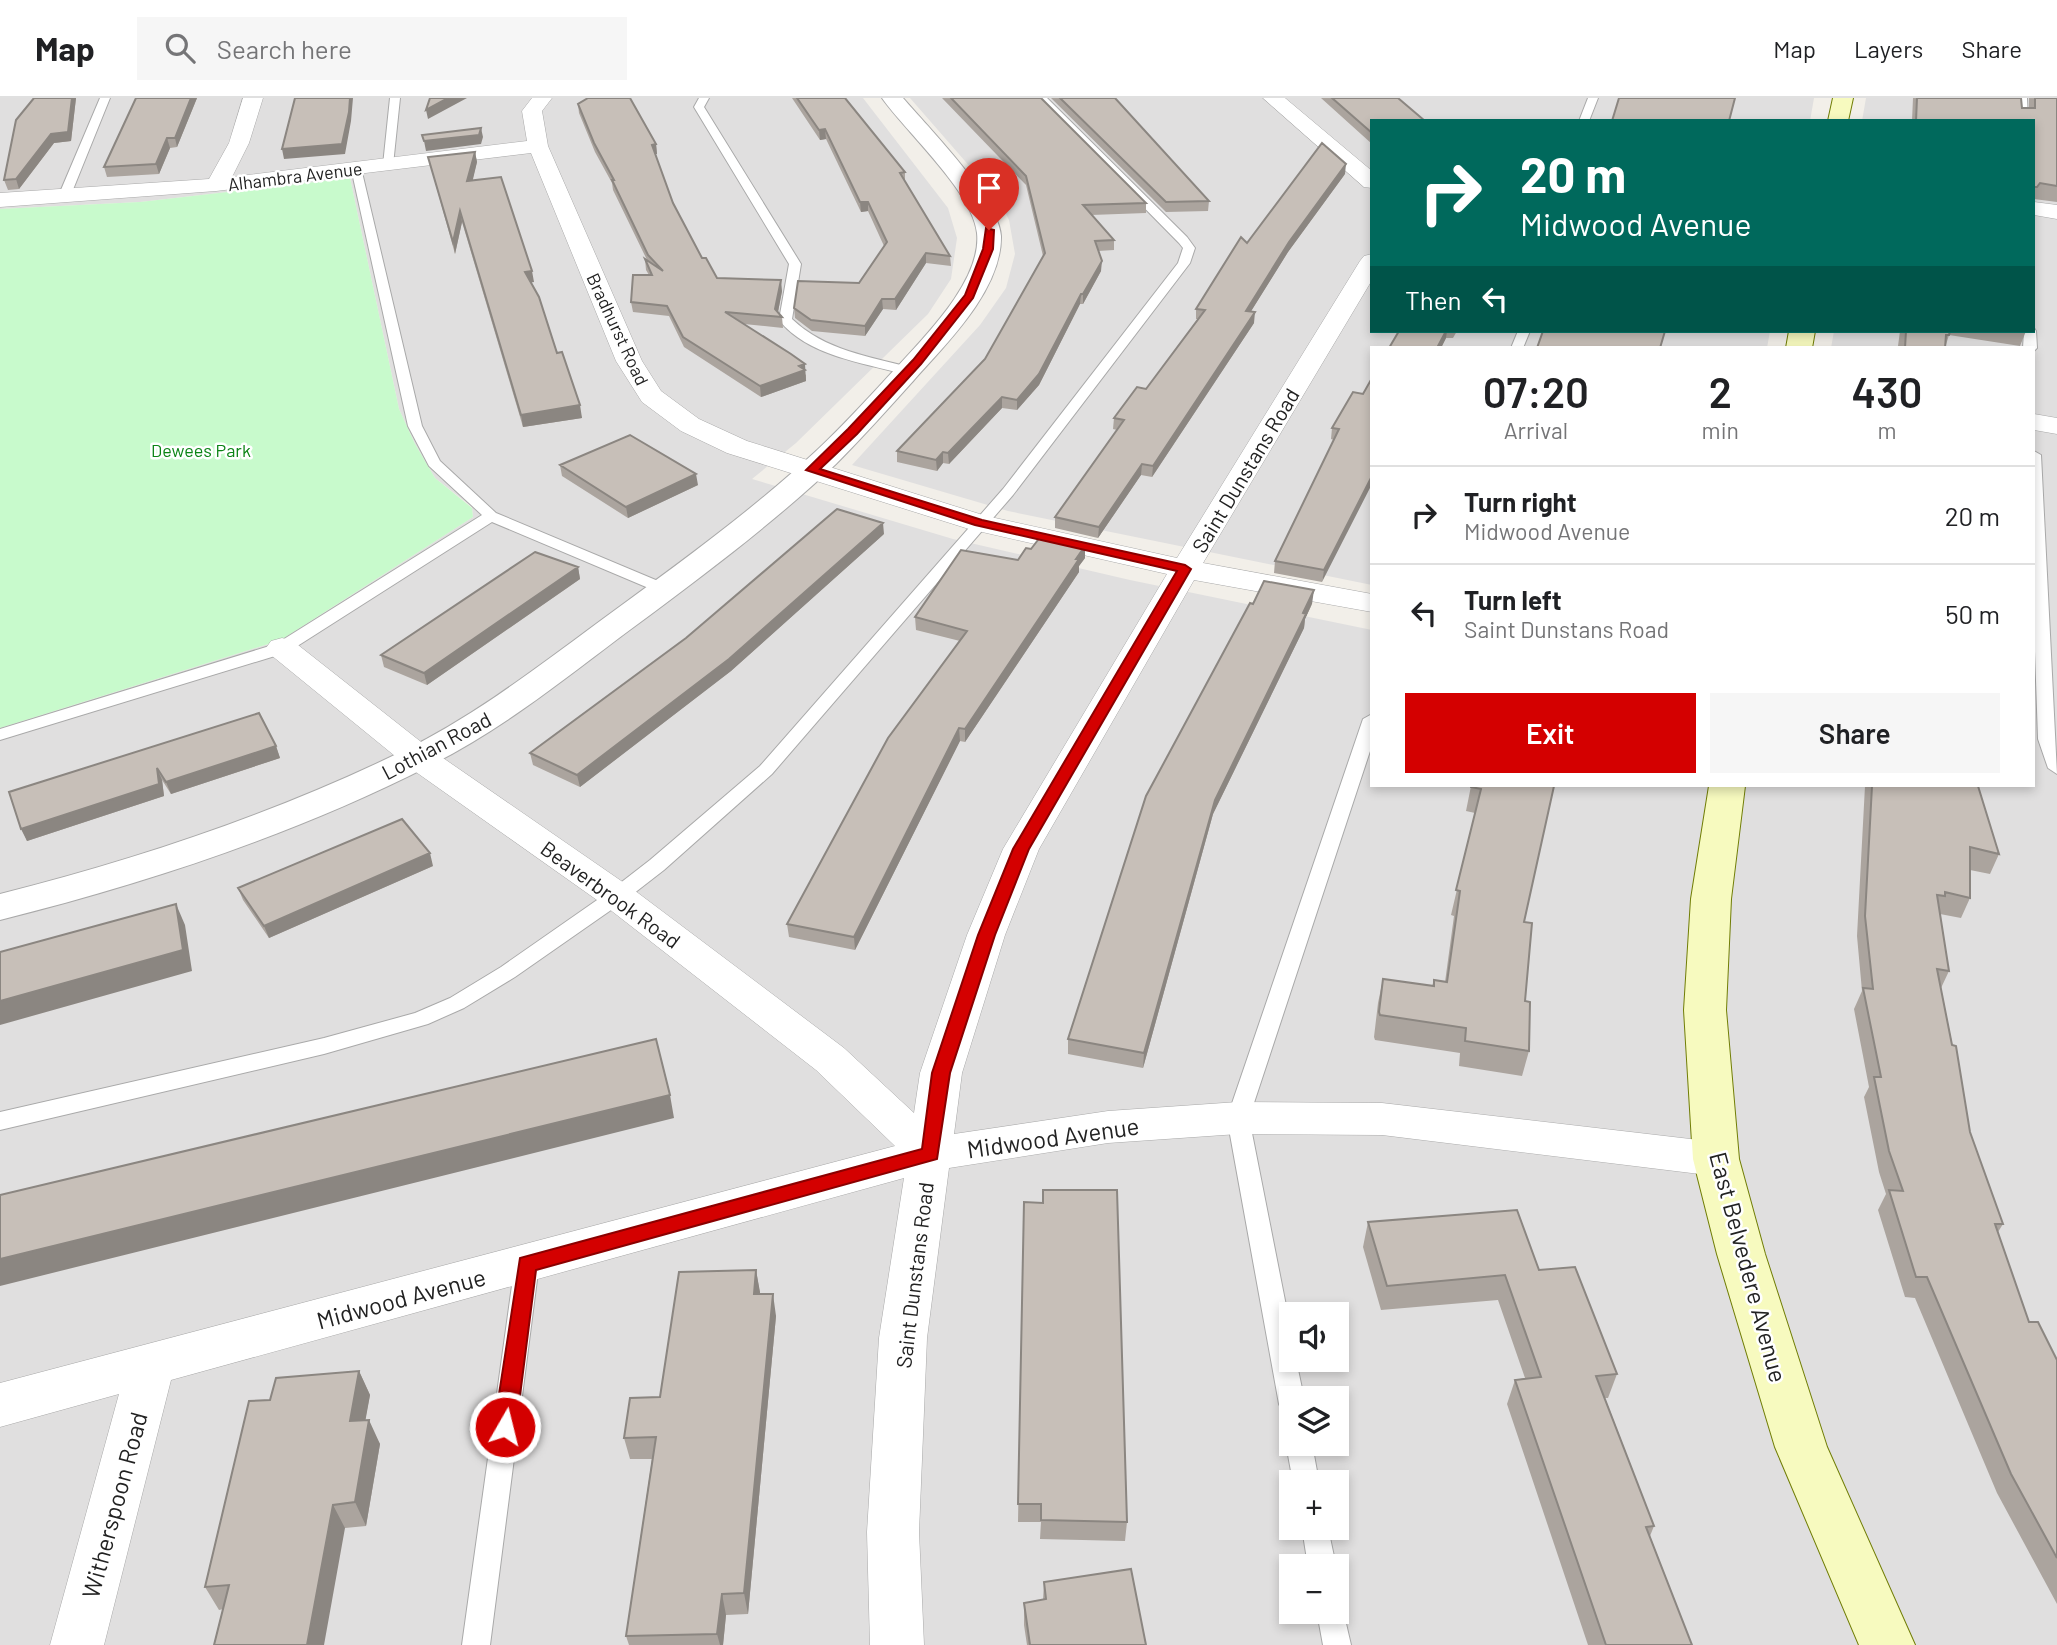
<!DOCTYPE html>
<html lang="en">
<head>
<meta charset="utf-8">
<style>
	:root { --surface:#fff; --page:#f6f6f6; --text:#202124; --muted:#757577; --line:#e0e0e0; --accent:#d40000 }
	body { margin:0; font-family:Barlow,sans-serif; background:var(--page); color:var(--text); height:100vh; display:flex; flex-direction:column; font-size:26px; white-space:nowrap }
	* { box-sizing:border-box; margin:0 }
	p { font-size:23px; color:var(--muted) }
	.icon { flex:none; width:38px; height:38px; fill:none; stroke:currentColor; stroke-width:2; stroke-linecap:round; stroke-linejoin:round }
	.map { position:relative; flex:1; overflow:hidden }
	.sheet { position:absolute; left:1370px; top:248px; width:665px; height:441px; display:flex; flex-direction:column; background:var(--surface); border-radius:0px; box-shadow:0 4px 10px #0003 }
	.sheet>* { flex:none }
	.hud { position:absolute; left:1370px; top:21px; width:665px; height:214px; border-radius:0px; box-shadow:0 4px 10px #0003; background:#00695c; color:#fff; overflow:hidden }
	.controls { position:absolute; left:1279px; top:1204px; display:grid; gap:14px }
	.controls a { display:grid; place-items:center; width:70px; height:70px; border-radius:0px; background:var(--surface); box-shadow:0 4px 10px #0003; font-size:35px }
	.pin { position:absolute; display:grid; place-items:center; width:60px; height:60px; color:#fff; margin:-72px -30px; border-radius:50% 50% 50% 0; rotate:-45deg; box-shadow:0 0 7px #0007 }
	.pin .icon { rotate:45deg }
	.me { position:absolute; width:77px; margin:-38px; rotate:8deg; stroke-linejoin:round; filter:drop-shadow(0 0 5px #0008) }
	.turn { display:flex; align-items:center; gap:24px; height:147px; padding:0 35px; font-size:32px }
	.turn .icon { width:91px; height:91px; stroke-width:2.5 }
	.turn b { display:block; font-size:49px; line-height:60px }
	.then { display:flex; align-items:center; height:66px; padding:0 35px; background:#0003; gap:14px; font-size:26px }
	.eta { display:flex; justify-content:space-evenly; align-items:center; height:119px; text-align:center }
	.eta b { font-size:42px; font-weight:600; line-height:49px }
	.action { display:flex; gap:14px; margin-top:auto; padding:14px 35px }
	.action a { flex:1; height:80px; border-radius:0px; background:var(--accent); color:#fff; font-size:28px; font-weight:600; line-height:80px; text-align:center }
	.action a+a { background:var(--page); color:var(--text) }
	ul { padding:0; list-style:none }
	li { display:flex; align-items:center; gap:21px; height:98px; padding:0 35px; border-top:2px solid var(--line) }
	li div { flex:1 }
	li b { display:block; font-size:26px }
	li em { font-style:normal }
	header { display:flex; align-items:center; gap:42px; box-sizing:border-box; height:98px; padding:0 35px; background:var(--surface); border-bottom:2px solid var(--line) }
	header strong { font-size:33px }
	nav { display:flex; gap:38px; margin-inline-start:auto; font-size:24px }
	.search { width:490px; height:63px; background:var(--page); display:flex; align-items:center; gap:18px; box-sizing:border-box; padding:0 24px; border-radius:0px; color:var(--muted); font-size:26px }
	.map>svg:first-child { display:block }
</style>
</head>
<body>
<header>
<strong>Map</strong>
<div class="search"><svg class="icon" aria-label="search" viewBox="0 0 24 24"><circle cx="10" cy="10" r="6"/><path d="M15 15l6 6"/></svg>Search here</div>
<nav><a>Map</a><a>Layers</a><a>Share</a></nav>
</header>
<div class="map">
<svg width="2057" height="1547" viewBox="0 0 2057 1547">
	<rect width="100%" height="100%" fill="#f2efe9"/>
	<path fill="#e0dfdf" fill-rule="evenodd" d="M0,0H863L948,110L957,140L951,181L928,216L796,345L752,381L953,441L1130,482L1372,532V688H2034V250H1831L1834,233H2034V23H1862L1866,0H2057V1547H0V630L281,542L473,419L472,409L435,380L415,346L399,311L350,80L140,104L0,111ZM1292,1216H1337V1262H1292ZM1292,1300H1337V1346H1292ZM1292,1384H1337V1430H1292ZM1292,1468H1337V1514H1292Z
		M910,0H1814L1810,23H1372V233H1770L1767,250H1372V487L1008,413L852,367L980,227L1006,190L1015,156L1009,122L999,102Z"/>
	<path fill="#c8facc" d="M350,80L399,311L415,346L435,380L472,410L473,419L281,542L0,630V111L140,104Z"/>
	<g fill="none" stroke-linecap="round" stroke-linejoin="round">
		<g stroke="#a9a9a9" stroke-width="2">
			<path id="service" d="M100,0H110L70,99L60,101L58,99Z
				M390,0H400L393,67L388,70L383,67Z
				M699,0H709L704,9L801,166L792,221C824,252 870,259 913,270V276H903C861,264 808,258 779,222L789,166L694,9Z
				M1036,0H1047L1187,139L1195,150L1190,165L1013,397L772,676L664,772L624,803L515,879L464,910L428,926L324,956L0,1032V1014L324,940L415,915L450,900L501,869L610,793L650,762L760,668L1003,391L1178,165L1183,150L1179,145Z
				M1588,0H1598L1589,23H1579Z
				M2017,0H2027L2028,23H2018Z
				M356,67L361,70L422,328L440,363L496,415L670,488L672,491L664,496L658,494L492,424L288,554L0,642V631L276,546L482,417L429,368L408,328L351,70Z
				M2034,230L2036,233L2037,250L2034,253V250H2023L2024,233H2034Z
				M1518,233H1530L1523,250H1511Z
				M2034,353L2041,357L2057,676L2048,670L2038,641L2034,524Z
				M1372,616V647L1249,1020L1292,1238V1262H1296L1304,1300H1292V1317L1283,1314L1279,1306L1227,1020L1363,621Z
				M527,1156L535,1159L539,1166L490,1547H462L515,1166L519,1159Z
				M1292,1337V1346H1312L1319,1384H1293L1286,1346Z
				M1302,1430H1328L1336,1468H1308Z
				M1337,1503L1341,1504L1351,1547H1323L1317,1514H1337Z"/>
		</g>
		<g stroke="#a9a9a9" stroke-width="1">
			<path id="minor" d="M243,0H263L249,45L232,79L527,43L522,13L532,0H552L542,13L548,48L642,263L661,293L699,321L747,343L986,418L1177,460L1360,163L1364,158L1372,156V182L1203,465L1372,496V514L1194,482L1039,751L1005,837L962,975L954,1036L1108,1013L1238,1004L1382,1005L1716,1044L1731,1049L1738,1061L1731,1073L1716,1078L1382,1037L1238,1036L1108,1045L949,1070L927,1240L919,1434L924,1547H870L867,1434L879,1240L904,1080L171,1282L104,1547H50L119,1296L0,1329V1285L895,1048L816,972L604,807L406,667L271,557L266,550L271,543L282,540L293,543L430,651L630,789L844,950L914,1015L920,975L967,837L1003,751L1167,476L969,431L727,355L681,333L642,304L616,263L531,55L216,93L0,109V95L209,81L229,45Z
				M1263,0H1285L1372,73V90L1364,89Z
				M2034,104L2057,107V121L2034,117Z
				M2034,316L2057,320V336L2034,332Z"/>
		</g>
		<g stroke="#a9a9a9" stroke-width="2">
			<path id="tertiary" d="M882,0H903C928,29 999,101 1001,138C1002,192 946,246 914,282C888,311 863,339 836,366C768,430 693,485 619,540C558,586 498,634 429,668C293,737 148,785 0,822V796C139,761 276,715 405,652C474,618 535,571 596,526C671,471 747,417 815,354C844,327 870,298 897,269C926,237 982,182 977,135C973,94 906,34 882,0Z"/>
		</g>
		<g stroke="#707d05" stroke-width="2">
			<path id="secondary" d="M1833,0H1853L1848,23H1828Z
				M1789,233H1815L1812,250H1786Z
				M1709,688H1745L1731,801L1726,912L1739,1061L1765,1156L1827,1349L1915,1547H1859L1775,1349L1717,1156L1693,1061L1684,912L1691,801Z"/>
		</g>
		<use href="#service" fill="#fff" fill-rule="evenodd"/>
		<use href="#minor" fill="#fff" fill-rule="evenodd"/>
		<use href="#tertiary" fill="#fff" fill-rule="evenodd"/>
		<use href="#secondary" fill="#f7fabf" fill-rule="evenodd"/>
	</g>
	<path fill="#aba49e" d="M34,0H76L71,43L54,45L19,91L8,92L4,82Z
		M136,0H197L177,49L170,50L159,76L107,79L104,69Z
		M792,0H845L905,74V83L950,158L951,168L926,165L896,212L883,211L865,238L812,233L795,220L794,210L859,185L884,148L868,113L861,114L826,41L820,42Z
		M942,0H1041L1146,105V115L1091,117L1114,142V152L1098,153L1101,173L1083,206H1080L1039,287L1017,312L1002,310L949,366L943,365L937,373L897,364V353L985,261L1043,158L1026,87Z
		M1051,0H1115L1209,103L1208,113L1166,114Z
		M1321,0H1398L1372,23V46Z
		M1913,0H2021L2022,10H2029V0H2057V104L2034,101V103V23H1912Z
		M578,6L656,46L657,56H655L673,105L702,160L717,180L782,193L778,214L782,219L783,230L744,226L806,277V283L761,299L684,249L669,218L633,214L631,204L649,177L646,172L645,161L648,164L613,92L612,85L595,54L579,15Z
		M475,54L477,64L472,83L534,184H531L582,320L523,329L462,124L455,156L428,59Z
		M1345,76L1288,154L1251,213L1254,225L1152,379L1141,377L1098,440L1055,430V419L1117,332L1113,331L1114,320L1146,291L1198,221H1196V211L1247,145Z
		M1399,233H1457L1453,240H1446L1441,250H1389Z
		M1900,233H2026L2020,248L1949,237L1945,250H1900V248H1898Z
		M1363,296L1322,484L1274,475L1275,463L1334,342L1331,341L1332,330Z
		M560,367L698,387L628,420L562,378Z
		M884,436L731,573L580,689L533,667L530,655Z
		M1085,460L1079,468V474L965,644L960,643L855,852L789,839L787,826L960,543L916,532L915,519L1018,462Z
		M578,469L580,481L427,587L384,569L381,557Z
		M1312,506L1305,521L1304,530L1213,716L1143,970L1068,956V941Z
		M276,648L280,660L171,696L162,682L164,698L27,743L9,694Z
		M1471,688H1554L1524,824L1525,903L1529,953L1522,978L1459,968L1460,955L1375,942L1374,939L1378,905L1383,881L1432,888L1434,882L1445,884L1454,818L1451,817L1475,715L1466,713Z
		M1865,688H1978L1999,756L1990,776L1970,772V800L1961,820L1940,816L1949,873L1941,890L1970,1034L2003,1126L1998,1134L2029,1224L2057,1262V1506L1997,1395L1915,1200L1905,1199L1878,1112L1886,1096L1879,1074L1864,999L1869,989L1854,911L1862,893L1857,838Z
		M433,768L269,840L243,802L238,790Z
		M1024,1104L1127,1424L1125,1443L1040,1441L1041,1424H1018Z
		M1368,1124L1539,1172L1617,1276L1608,1300H1605L1654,1428L1650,1438L1692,1547H1588L1507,1306L1515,1282L1525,1280L1498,1202L1381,1212L1363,1149Z
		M756,1172L760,1196L776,1218L748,1516L726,1517L723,1547H629L626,1538L652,1361H630L624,1340L660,1299Z
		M359,1273L370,1297L365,1322L380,1346L366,1428L345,1430L223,1511L219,1512L205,1489L270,1302Z
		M1044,1484L1146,1547H1027L1024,1527V1505L1043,1502Z"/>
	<path fill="#8b8681" d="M72,0H76L71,43L54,45L19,91L16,81Z
		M191,0H197L177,49L175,40Z
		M350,0H353L351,23L345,56L284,61L282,51Z
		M448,0H467L428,21L426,12Z
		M481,30L483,39L481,46L426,53L424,43Z
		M825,31L826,41L820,42L819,32Z
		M167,40L170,50L159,76L156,66Z
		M656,46L657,56H653L652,47Z
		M475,54L477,64L470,94L467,83Z
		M1346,66L1345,76L1288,154L1245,223L1246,213L1289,144Z
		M860,104H868V113L861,114Z
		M460,113L462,124L455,156L453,144Z
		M926,155V165L896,212L895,201Z
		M1102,163L1101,173L1083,206V196Z
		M532,173L534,184L528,185L525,174Z
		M781,182L782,193L777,219L775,211Z
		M1081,196L1080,206L1039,287L1017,312V302Z
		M882,201L883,211L865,238V228Z
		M1255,214L1254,225L1152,379L1153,368Z
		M1446,233H1447L1446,240L1441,250H1437Z
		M805,266L806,283L761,299L760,288Z
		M1002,299V310L949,366L948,355Z
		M580,307L582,320L523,329L521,317Z
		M943,354V365L937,373L936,362Z
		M1142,366L1141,377L1098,440L1099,429Z
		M696,376L698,387L628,420L626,409Z
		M1372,378V386L1322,484L1324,472Z
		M883,425L884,436L731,573L580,689L577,677Z
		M1085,448V460L1079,468V474L965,644V631Z
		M578,469L580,481L427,587L424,575Z
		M1314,492L1312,506L1305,521L1304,530L1213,716L1143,970L1144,955L1215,702Z
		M959,630L960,643L855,852L854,839Z
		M276,648L280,660L171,696L166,684Z
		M157,670L162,682L164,698L27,743L21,731Z
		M430,755L433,768L269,840L264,828Z
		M176,806L185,827L192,873L0,927V903Z
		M670,997L674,1020L0,1188V1161Z
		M756,1172L760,1194L758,1218L754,1196Z
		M773,1196L776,1218L748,1516L744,1495Z
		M359,1273L370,1297L361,1347L350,1323Z
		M369,1322L380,1346L366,1428L355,1404Z
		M333,1407L345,1430L324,1547H307Z
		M722,1496L726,1517L723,1547H720L717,1536Z"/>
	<path fill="#c7bfb8" stroke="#8b8681" stroke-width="2" d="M34,0H72L68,34L51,36L16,81L4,82L16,22Z
		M136,0H191L175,40H167L156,66L104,69Z
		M295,0H350L349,14L342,46L282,51Z
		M430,0H448L426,12Z
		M588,0H630L656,46L652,47L673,105L702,160H706L717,180L781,182L775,211L782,219L725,214L791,256L805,266L799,268L805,272L760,288L683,239L667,208L631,204L633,177H652L645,161L663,173L648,157L612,82H614L594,45L578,6Z
		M797,0H845L905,74L900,75L950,158L926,155L895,201H882L865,228L811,222L794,210L798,183L859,185L887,144L868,104H860L825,31L819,32Z
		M951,0H1041L1146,105L1083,107L1114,142L1095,143L1102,163L1083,196H1081L1039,276L1017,302L1002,299L948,355L943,354L936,362L897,353L985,261L1045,155L1026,78Z
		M1060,0H1115L1209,103L1166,104Z
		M1332,0H1398L1425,23H1372V35Z
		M1619,0H1735L1729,23H1612Z
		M1917,0H2021L2022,10H2035V0H2057V88L2040,85L2037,89H2034V23H1916Z
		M481,30L479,37L424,43L422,37Z
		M1322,45L1346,66L1289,144L1246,213L1255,214L1153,368L1142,366L1099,429L1055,419L1124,322L1114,320L1137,289L1146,291L1205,212L1196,211L1241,139L1247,145Z
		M475,54L467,83L501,79L532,173L525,174L539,199L557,255L562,254L580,307L521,317L460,113L453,144L428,59Z
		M1399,233H1446L1437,250H1389Z
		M1543,233H1665L1660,250H1537Z
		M1906,233H1950L1949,237H1946L1945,250H1905Z
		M1372,280V378L1324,472L1275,463L1339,331L1332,330L1353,294L1363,296Z
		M630,337L696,376L626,409L560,367Z
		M837,411L883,425L729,561L577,677L530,655L686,540Z
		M1041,438L1085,448L1076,461H1079L965,631L959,630L854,839L787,826L888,640L967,533L915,519L961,452L1018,462L1026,450L1031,451Z
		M535,454L578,469L424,575L381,557Z
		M1264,483L1314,492L1303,515L1306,516L1215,702L1144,955L1068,941L1146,698L1250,505L1253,506Z
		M259,615L276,648L166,684L157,670L159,686L21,731L9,694Z
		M1471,688H1554L1524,824L1532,825L1525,903L1530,904L1529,953L1465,943L1466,930L1380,917L1379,914L1383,881L1434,888V882L1447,884L1460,793L1456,792L1481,691L1471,689Z
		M1872,688H1978L1999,756L1970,749V800L1945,794V798L1937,797L1949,873L1937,871L1952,947L1956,948L1970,1034L2003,1126H1995L2029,1224H2038L2057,1262V1460L2011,1376L1927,1179H1916L1889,1092L1903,1093L1889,1053L1874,979H1881L1863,890L1873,891L1865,818Z
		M402,721L430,755L264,828L238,790Z
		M176,806L183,852L0,903V854Z
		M656,941L670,997L0,1161V1097Z
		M1043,1092H1117L1127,1424L1041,1422V1406H1018L1024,1104L1043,1105Z
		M1517,1112L1539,1172L1575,1169L1617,1276L1596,1278L1654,1428L1646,1429L1692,1547H1606L1515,1282L1541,1279L1505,1177L1387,1188L1368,1124Z
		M756,1172L754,1196H773L744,1495L722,1496L717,1536L626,1538L656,1339L624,1340L630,1300L660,1299L679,1174Z
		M359,1273L350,1323L369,1322L355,1404L333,1407L307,1547H214L229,1487L205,1489L249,1303L270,1302L276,1280Z
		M1131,1471L1146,1547H1030L1024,1505L1046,1501L1044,1484Z"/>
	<path fill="#d40000" stroke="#8a0000" stroke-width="2" d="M986,130L994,132L993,151L973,200L921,266L857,336L820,371L982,422L1185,467L1191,471L1029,751L995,837L950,975L937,1061L536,1172L516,1329L513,1336L505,1339L498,1336L494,1329L520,1160L922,1051L932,975L978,837L1013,751L1177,473L975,427L806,372L848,331L913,262L965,197L983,151Z"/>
	<g text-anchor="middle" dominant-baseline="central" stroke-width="5" stroke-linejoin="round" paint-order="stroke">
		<g font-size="18" fill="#222" stroke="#fff">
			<text transform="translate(295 78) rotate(-7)">Alhambra Avenue</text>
			<text transform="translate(618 231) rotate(65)">Bradhurst Road</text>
		</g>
		<g font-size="18" fill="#0c8416" stroke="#fff">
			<text x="201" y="352">Dewees Park</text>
		</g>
		<g font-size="21" fill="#222" stroke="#fff">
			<text transform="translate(1245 372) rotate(-59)">Saint Dunstans Road</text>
			<text transform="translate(436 647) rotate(-28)">Lothian Road</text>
			<text transform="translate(611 796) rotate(36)">Beaverbrook Road</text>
			<text transform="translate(914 1177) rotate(-83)">Saint Dunstans Road</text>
		</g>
		<g font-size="24" fill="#222" stroke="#fff">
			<text transform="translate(1053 1039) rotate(-8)">Midwood Avenue</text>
			<text transform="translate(1749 1169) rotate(75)">East Belvedere Avenue</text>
			<text transform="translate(401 1200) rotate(-15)">Midwood Avenue</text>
			<text transform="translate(114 1407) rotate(-75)">Witherspoon Road</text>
		</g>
	</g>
</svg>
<div class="controls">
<a><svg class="icon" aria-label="sound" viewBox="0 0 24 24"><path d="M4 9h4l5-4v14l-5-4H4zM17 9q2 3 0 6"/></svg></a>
<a><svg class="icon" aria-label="layers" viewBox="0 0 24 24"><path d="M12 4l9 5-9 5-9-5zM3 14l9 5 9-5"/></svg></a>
<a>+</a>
<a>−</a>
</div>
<div class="pin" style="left:989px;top:132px;background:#d93025"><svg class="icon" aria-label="arrive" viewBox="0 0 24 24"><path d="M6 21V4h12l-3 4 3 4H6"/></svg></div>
<svg class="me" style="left:505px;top:1329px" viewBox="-20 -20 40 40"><circle r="17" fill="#d40000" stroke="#fff" stroke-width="3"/><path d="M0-11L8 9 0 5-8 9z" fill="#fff"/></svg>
<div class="hud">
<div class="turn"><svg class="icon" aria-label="right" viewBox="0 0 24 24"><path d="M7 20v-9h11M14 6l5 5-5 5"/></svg><div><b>20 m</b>Midwood Avenue</div></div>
<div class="then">Then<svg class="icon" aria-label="left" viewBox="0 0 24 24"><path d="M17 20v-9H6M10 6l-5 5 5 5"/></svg></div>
</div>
<section class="sheet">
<div class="eta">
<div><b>07:20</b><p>Arrival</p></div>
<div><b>2</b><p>min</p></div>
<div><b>430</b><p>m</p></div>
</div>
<ul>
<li><svg class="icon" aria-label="right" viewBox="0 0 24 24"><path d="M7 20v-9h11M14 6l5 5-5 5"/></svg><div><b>Turn right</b><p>Midwood Avenue</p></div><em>20 m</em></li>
<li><svg class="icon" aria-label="left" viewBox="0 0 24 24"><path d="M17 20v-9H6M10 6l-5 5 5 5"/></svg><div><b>Turn left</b><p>Saint Dunstans Road</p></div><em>50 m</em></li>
</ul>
<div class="action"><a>Exit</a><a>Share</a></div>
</section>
</div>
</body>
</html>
